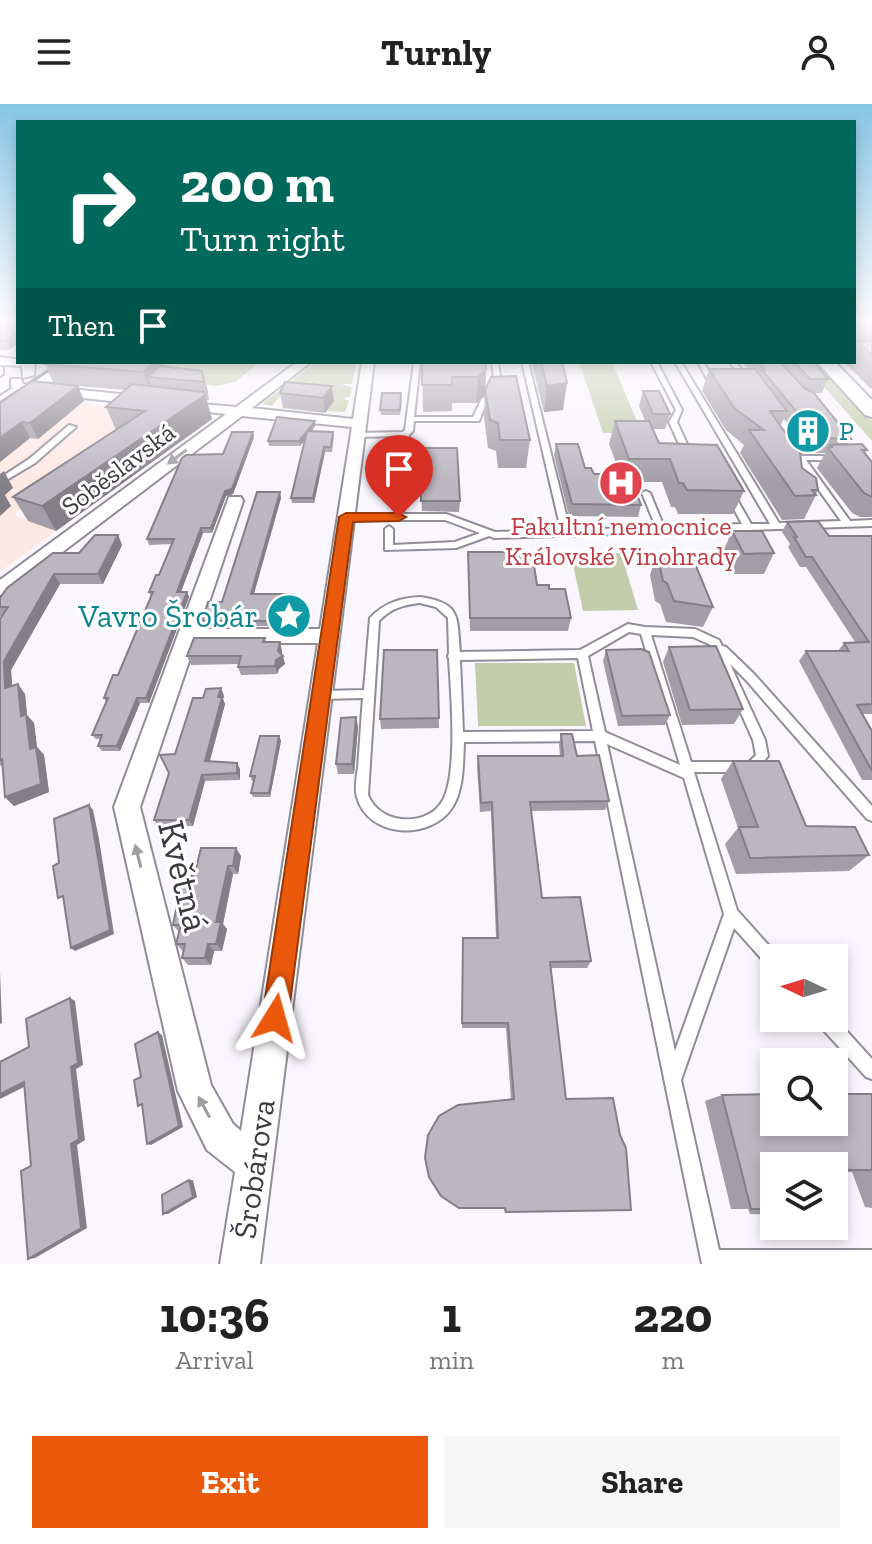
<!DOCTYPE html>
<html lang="en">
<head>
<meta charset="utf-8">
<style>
	:root { --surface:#fff; --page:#f6f6f6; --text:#222; --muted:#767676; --accent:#ea580c }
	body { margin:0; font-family:"Zilla Slab",serif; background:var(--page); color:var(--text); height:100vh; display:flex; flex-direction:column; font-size:30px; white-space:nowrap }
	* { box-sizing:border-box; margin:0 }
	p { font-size:26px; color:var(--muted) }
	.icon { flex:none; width:44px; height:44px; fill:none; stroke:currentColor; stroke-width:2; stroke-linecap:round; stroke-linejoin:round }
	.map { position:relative; height:1160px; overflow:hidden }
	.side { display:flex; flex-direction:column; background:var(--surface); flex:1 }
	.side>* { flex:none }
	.guide { position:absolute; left:16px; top:16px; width:840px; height:244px; border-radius:0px; box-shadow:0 4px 12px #0003; background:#00695c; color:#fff; overflow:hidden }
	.needle { width:52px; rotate:274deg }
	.tools { position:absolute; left:760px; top:840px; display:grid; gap:16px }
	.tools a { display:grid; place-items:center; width:88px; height:88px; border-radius:0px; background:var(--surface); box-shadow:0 4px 12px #0003; font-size:40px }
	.pin { position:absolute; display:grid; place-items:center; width:68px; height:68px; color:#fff; margin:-82px -34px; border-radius:50% 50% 50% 0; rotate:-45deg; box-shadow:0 0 8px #0007 }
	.pin .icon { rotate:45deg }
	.me { position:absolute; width:88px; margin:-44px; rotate:8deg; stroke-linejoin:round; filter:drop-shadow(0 0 6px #0008) }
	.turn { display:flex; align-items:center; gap:28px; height:168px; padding:0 32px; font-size:36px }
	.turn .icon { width:104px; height:104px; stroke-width:2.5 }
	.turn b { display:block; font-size:56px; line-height:68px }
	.then { display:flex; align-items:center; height:76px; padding:0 32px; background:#0003; gap:16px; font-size:30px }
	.eta { display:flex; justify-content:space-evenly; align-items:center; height:136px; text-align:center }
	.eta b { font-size:48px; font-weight:800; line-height:56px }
	.action { display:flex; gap:16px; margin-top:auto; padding:16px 32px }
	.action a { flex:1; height:92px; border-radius:0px; background:var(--accent); color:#fff; font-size:32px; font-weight:800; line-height:92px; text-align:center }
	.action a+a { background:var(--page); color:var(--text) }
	header { display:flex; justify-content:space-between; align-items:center; height:104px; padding:0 32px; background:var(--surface); font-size:36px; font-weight:800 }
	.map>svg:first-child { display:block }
</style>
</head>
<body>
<header><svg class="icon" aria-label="menu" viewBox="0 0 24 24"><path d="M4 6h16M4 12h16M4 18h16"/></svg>Turnly<svg class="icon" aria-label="person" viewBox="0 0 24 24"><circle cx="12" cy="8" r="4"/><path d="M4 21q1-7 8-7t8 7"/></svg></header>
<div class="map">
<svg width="872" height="1160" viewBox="0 0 872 1160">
	<rect width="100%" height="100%" fill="#faf6fd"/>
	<path fill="#fee8e4" d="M35,294L138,305L14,411L56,427L0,468V320Z"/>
	<path fill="#c2cbaa" d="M144,258H260L235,278L217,282L191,279Z
		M316,258H356L352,280H341L352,283L350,293L342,294L349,297L345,308L327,307L335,295L285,286L272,302L262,300Z
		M579,258H612L642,329H603Z
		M802,258H816L872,317V337Z
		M621,449L638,506L583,507L571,451Z
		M475,559H574L586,622H478Z"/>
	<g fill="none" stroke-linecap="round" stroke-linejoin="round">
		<g stroke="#928c97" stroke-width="4">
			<path id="lane" d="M414,258H420L414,313H473L482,294L496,292L492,258H498L503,294L500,296L487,297L479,317H414L413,327L409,331L403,410H446L495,428L561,426L522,258H528L570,426L656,423L642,389L646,387L650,389L664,423L742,420L727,392L731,390L735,392L751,420H770L675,258H681L779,419L841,417L789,344L793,342H796L802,352H839V356H806L850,417L872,416V422L494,434L489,432L456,444L385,446V425L389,422L393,425V441L455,438L480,429L445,416H346L342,413L346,410H395L401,332L358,333L354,331L358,329L403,328L405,326Z
				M651,258H657L682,306L677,318L693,353L692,355L685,353L669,318L676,306Z
				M698,258H704L714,278L713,279H709Z
				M730,258H736L749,277L748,278H744Z
				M0,262L3,264V270L0,272Z
				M16,282L21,283L0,297V292Z
				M69,321L76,323L35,359L0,380V374L29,355Z
				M420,493C461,499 457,512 460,548L580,546L628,520L645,523L695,525L719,536L722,542L726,543L754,570L872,702V717L867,715L746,576L730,560L765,636L768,652L756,667L752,668H694L737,806L780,854H774V866L769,863L734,824L681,976L719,1146H872V1160H702L595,637L464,638C463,659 464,685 452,704C430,737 368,734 357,693C354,684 357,672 358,663C360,640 361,617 363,594L321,595L317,594L315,591L317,588L321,587L364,586L370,514C384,499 400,494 420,493ZM420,499L436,503L448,514L449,549L448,552L449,555C451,588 458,668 443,696C435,711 418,717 401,715C386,713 374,705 368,691L379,517C391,504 403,501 420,499ZM629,528L641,530L680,661L605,628L588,552ZM651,531L693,533L711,541L753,636L756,651L749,658H691ZM578,554L593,627L463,628L460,556ZM607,640L684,674L724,810L675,947Z
				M834,913L872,955V975L866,973L818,920L816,914Z"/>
		</g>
		<g stroke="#928c97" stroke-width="4">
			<path id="street" d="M0,253L35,258L34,271L23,274L22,262L0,261Z
				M297,258H311L252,304L353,315L362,258H374L260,1160H220L235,1068L207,1046L178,987L114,703L229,393H241L243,397L200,525H320L352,323L242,312L7,490L0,491V476L226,310L182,305L177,304V298L236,303ZM195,539H318L241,1027L233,1020L211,981L140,703Z
				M11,275H21L23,280L148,293L155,297L148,301L18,287L11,283Z"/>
		</g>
		<g stroke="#928c97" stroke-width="4">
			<path id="secondary" d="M60,258H79L7,313L0,315V300Z
				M817,258H835L872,296V313L865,311Z"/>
		</g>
		<use href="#lane" fill="#fff" fill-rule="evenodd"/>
		<use href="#street" fill="#fff" fill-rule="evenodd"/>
		<use href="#secondary" fill="#fff" fill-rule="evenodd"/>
		<path stroke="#545156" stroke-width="2" d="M0,299L62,258"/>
	</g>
	<path fill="#a29da6" d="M0,218H18V238L10,246H0Z
		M854,218H872V284H870L846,260L847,258H854Z
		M48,258H162L164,263L202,267L207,284L209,296H207L212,315L56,427L28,417L13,393L116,326L106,303L125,286L78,282L84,297L38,335L30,334L0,358V299L54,280L45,260Z
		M422,258L486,265L485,291L476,299H452V307L423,308Z
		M531,258H562L563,306L544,308Z
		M742,258H814L828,275L822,289H814L851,335L848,340L867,346L865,349L872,358V413H860L852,409L817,364L825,349H811L784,315L780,322L802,364L818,386L816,390V391L804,415L782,416L740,349L744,341L726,326L702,287L709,265H748Z
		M285,278L334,297L325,309L283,304L280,289Z
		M485,286L530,336L526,364H498L496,347L488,344L484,313Z
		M643,287L670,310L665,325H652L659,339L744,387L733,410H678L675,403H671L662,378H632L641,401L638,413L569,412L554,351L556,340L594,370H620L609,340L615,317H645L639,302Z
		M402,294L400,311H381L380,306Z
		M315,322L312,327L333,328L334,333L332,348H325L314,399H292L291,394L305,336L300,342H269L268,337Z
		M253,328L254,333L233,390L226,392L212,429H203L181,488H187L189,493L149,599H140L120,647H102L98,642L101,635H96L92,631L106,598L104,594L118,571L151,493L149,488L159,471L172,440L149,441L147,435L223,350Z
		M408,364L460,397L459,408L422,407L421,385L409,375Z
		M281,394L254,490H292L293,495L288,516H274L272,522H204L202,517L222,498Z
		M787,418L829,432H872V610H863L872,627V676H862L799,557L806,547H838L844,539L855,538L806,463H800L788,443L790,440L782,428Z
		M732,427L774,449L764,470H734L723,448Z
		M118,431L122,441L103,480H60L11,566L12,582L25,590L27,611L34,619L37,643L44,651L49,688L14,702L5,693L3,663L0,661V515L2,512H0V494L79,449Z
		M468,448L537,481L549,485L571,514L568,527H470Z
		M657,450L713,503L703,523L666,518L660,500L655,497L650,471Z
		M265,534L266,538L282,547L281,550L285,560L279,565L277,570L241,571L238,563L239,560L191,561L187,552Z
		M669,543L743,605L734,620L682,621L663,558Z
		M437,546L439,624L381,625L380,615Z
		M606,546L670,611L665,621L618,622L603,557Z
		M221,584L224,592L223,595L225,600L210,657L240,665V676L205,677L193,722L159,723L154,716L175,650L203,594Z
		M356,613L358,623L354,670H338L336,660Z
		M561,630L609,697L605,706L531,707L542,794L591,857L587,864H551L506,1108L504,1107L511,996L506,924H462L463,834H496L491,707L480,708L477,662L478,652H560L559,640Z
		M279,632L281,637L270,693H253L251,689L254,677H252L250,672Z
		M733,657L806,722L869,751L849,767L736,770L725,740L738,724L721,675Z
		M241,752L238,770H233L223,820L227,825L222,847H214L211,861H188L182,854L183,847L176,840L179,828L173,821L194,772Z
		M872,990V1104L865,1103L852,1068H834V1062H774V1111L750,1110L748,1105H731L705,997L722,991Z"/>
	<path fill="#847f87" d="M18,226V238L10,246L6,237Z
		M155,258H162L167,273H148L153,286L150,288L143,268Z
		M486,265L485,291L476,299L478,273Z
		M202,267L207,284L209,296L204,278Z
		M567,279L563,306L544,308L547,282Z
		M78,282L84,297L38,335L30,319Z
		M332,282L334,297L325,309L323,294Z
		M204,288L212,315L56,427L42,402Z
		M315,317V322L308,332L307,327Z
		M22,318L30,334L0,358V334Z
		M307,327L308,332L300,342L299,337Z
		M253,328L254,333L233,390L226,392L212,429L211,424L225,387Z
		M324,343L325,348L314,399L313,394Z
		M4,367L13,384L5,391L11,402L0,412V370Z
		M280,388L281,394L252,496L251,490Z
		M201,424L203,429L179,493L177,488Z
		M118,431L122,441L103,480L98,470Z
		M54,470L60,480L11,566L13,594L5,584L4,557Z
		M187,488L189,493L149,599L146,594Z
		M292,490L293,495L288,516L287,511Z
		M280,538L282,547L281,553L283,552L285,560L279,565L277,570L275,562Z
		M18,580L25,590L27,611L34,619L37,643L44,651L49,688L14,702L5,693L30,645L21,612Z
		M221,584L224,592L223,595L225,600L208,663L205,657Z
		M137,594L140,599L120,647L117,642Z
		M356,613L358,623L354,670L352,660Z
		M279,632L281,637L270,693L269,689Z
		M237,659L240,665V676L237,669Z
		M202,671L205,677L193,722L189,716Z
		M89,701L93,706L99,735L114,830L75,847L71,844Z
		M236,744L241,752L238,770L233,762Z
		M228,762L233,770L223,820L227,825L222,847L216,840V818Z
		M208,840L214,847L211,861L205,854Z
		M0,868L2,919L0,920Z
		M70,894L75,897L83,961L76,965L85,1036L77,1041L87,1124L35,1154L28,1155L71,1040Z
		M158,928L162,931L183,1023L151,1041L147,1040Z
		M24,978L30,980L0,995V990Z
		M189,1076H193L197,1093L168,1110H163Z"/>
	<path fill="#bcb6c1" stroke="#847f87" stroke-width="2" d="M0,218H18V226L6,237H0Z
		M857,218H872V251L857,237H871Z
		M48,258H155L143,268L45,260Z
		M422,258H486V265L478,273H452V281H422Z
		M541,258H562L567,279L547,282Z
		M758,258H780L804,284L814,289L851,335L818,334L762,266H765Z
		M794,258H814L828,275H810Z
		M160,262L202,267L204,278L148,273Z
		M709,265H755L787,307H770L794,341H799L802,364L816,374L818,386H812L816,391L795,392L749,326H764L734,304Z
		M516,272L530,336H500L498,319L490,316L485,286L491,273Z
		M32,277L78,282L30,319L22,318L0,334V299Z
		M285,278L332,282L323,294L280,289Z
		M132,280L204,288L205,291L42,402L13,393L145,307L106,303Z
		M643,287H659L670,310H653Z
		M382,289H401L400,306H380Z
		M277,313L315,317L307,327L333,328L331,343H324L313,394H291L307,327L299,337H268Z
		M615,317H649L659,339L717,341L744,387L687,386L683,379H679L670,355H629Z
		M232,328H253L232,385L225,387L211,424H201L177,488H187L146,594H137L117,642H98L102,631H92L108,594H104L113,571H118L153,488H149L156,471H159L174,435H147L182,354L186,351L223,350Z
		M556,340H578L585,364H591L594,370H629L641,401L572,400Z
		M862,340L867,346H862L872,358V393L864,389L828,344L832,343L830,341Z
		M422,344H457L460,397H421V375L408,364L419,363Z
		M257,388H280L251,490H292L287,511H272L271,517H202L208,498H222Z
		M818,417L829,432H872V600L857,601L872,627V667L806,547H849L844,539L869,538L812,453H806L794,433H797L787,418Z
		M732,427H762L774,449L744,450Z
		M95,431H118L98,470H54L4,557L5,584L18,580L21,612L26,610L30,645L36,643L41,680L5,693L2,655L0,656V515L8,503H0V494L7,484L53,449H79Z
		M468,448H532L537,481H549V485H565L571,514H470Z
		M657,450H691L713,503L674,497L667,479L663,477Z
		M194,534H265L263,538H280L278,547L283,552L276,556L275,562L238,563L241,552H187Z
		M716,542L743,605L690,606L669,543Z
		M641,545L649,548L670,611L622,612L606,546Z
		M384,546H437L439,614L380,615Z
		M221,584L218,593H222L205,657L237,659V669L202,671L189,716H154L169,669L160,651L175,650L193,594H203L206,585Z
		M356,613L352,660H336L341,614Z
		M561,630H572L577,652L599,651L609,697L530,698L542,794L580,793L591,857L550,858L566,995L613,994L620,1031L626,1044L631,1106L506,1108L505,1104H459L441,1092L429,1073L425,1054L428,1031L439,1012L458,1001L514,995L508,919H462L463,834H498L492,698L481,699L478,652H563Z
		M260,632H279L269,689H251L255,672H250Z
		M733,657H779L806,722L855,723L869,751L750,754L739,723H758Z
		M89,701L110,826L71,844L63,792L58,794L53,762L59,759L54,715Z
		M201,744H236L233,762H228L216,818H221L216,840H208L205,854H182L185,840H176L181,821H173L183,772H194Z
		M70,894L78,959L71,963L79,1035L71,1040L81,1124L28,1155L21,1067L31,1062L24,978L0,990V958L29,943L26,915Z
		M158,928L179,1022L147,1040L142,1000L138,1002L134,976L141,973L135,940Z
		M774,990V1018H834V990H872V1066H834V1062H774V1111H771L769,1105H751L722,991Z
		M189,1076L193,1093L163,1110L162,1091Z"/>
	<defs><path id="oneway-solid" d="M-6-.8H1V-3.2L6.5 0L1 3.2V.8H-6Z" transform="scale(2)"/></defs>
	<g fill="#9e9da0">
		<use href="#oneway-solid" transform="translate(177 353) rotate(143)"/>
		<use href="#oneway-solid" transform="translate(138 752) rotate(-104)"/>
		<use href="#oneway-solid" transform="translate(204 1003) rotate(-118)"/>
	</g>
	<linearGradient id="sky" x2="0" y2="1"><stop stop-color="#87c5e5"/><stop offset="0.57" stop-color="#fdfbfe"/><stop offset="1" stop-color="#fdfbfe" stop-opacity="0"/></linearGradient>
	<rect width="872" height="380" fill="url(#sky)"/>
	<path fill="#ea580c" stroke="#983908" stroke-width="2" d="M346,409H399L406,413L399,417L353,418L288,914L285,923L275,927L266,923L262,914L339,413Z"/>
	<defs>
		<g id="building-disc" transform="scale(2.3)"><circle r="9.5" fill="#0f9aa8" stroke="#fff"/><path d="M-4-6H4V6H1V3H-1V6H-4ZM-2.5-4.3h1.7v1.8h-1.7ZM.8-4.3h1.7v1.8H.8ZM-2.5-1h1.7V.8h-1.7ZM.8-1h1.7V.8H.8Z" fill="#fff"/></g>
		<g id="hospital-disc" transform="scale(2.3)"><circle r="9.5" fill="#e0444e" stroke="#fff"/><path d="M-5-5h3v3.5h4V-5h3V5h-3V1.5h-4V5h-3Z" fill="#fff"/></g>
		<g id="sight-disc" transform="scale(2.3)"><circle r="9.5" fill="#0f9aa8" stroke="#fff"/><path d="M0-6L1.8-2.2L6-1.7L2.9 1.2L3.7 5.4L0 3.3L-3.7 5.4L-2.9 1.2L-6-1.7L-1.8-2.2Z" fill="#fff"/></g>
	</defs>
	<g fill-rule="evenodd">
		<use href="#building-disc" x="808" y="327"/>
		<use href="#hospital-disc" x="621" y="379"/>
		<use href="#sight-disc" x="289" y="512"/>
	</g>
	<g text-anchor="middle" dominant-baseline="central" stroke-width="6" stroke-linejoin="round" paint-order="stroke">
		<g font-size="26" fill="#0d838f" stroke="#fff" text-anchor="start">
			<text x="839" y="327">P</text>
		</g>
		<g font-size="26" fill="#3e3b40" stroke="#fff">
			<text transform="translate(118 365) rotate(-37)">Soběslavská</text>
		</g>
		<g font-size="26" fill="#be3a42" stroke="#fff">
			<text x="621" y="422">Fakultní nemocnice<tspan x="621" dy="30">Královské Vinohrady</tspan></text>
		</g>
		<g font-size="32" fill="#0d838f" stroke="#fff" text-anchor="end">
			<text x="258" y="512">Vavro Šrobár</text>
		</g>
		<g font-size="32" fill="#3e3b40" stroke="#fff">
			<text transform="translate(254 1065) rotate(-82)">Šrobárova</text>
		</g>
		<g font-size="38" fill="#3e3b40" stroke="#fff">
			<text transform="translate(184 772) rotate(76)">Květná</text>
		</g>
	</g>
</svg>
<div class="tools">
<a><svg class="needle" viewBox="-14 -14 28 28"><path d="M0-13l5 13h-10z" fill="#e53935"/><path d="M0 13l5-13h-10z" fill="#767676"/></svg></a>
<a><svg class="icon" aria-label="search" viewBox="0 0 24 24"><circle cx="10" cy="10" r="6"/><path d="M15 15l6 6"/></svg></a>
<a><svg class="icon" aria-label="layers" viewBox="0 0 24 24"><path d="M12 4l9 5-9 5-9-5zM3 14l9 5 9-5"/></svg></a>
</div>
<div class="pin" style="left:399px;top:413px;background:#d93025"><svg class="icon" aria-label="arrive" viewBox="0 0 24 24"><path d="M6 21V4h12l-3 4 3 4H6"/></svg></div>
<svg class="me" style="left:275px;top:914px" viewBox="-20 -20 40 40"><path d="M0-17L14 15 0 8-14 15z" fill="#ea580c" stroke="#fff" stroke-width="4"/></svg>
<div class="guide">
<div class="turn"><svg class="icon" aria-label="right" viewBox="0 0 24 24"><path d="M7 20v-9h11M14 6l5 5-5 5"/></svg><div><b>200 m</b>Turn right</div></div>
<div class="then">Then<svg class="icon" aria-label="arrive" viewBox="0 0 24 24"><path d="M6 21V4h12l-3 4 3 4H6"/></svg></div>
</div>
</div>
<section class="side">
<div class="eta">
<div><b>10:36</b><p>Arrival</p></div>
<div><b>1</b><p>min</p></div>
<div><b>220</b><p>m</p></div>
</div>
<div class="action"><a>Exit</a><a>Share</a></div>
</section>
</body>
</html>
